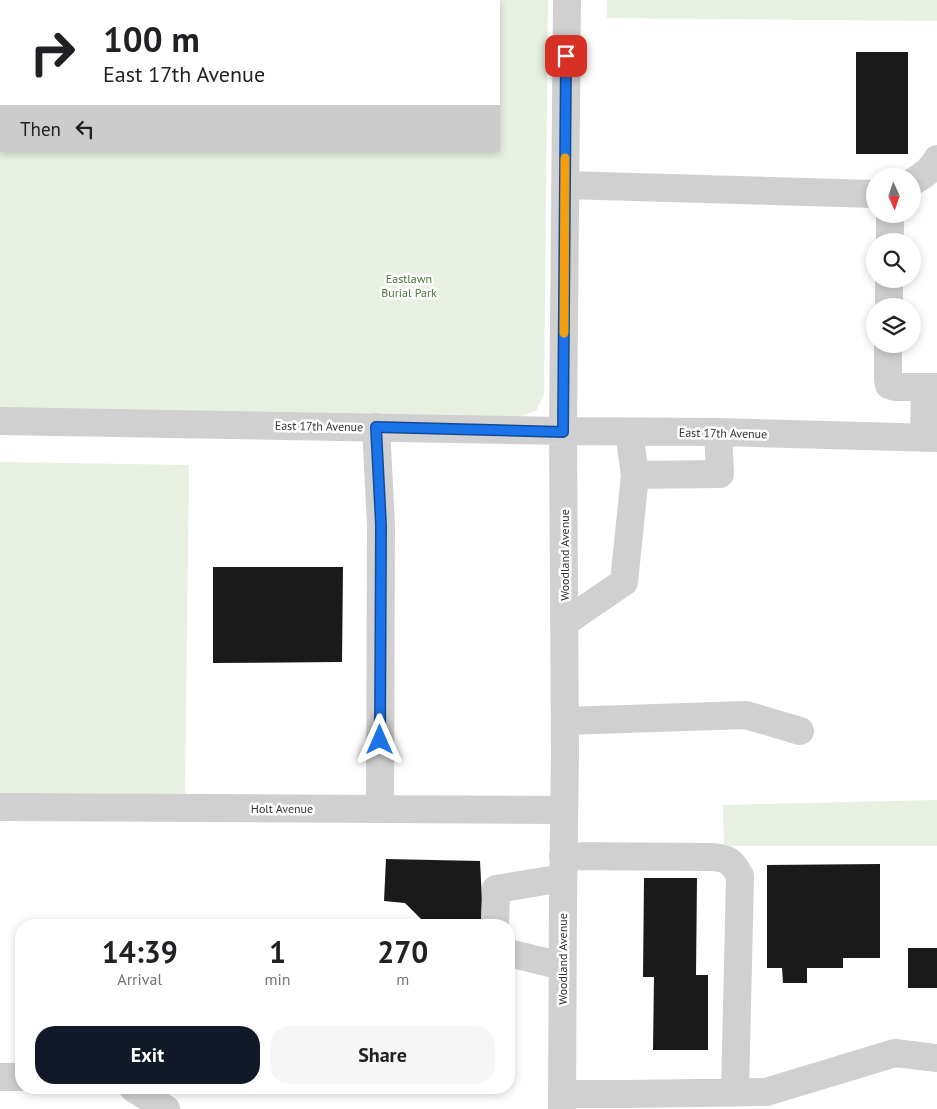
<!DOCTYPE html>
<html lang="en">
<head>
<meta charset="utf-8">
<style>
	:root { --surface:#fff; --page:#f6f6f6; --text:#202124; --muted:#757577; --accent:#111827 }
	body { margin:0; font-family:"PT Sans",sans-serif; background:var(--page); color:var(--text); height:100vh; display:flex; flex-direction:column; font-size:19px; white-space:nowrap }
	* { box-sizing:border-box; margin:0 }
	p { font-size:16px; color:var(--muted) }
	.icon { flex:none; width:28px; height:28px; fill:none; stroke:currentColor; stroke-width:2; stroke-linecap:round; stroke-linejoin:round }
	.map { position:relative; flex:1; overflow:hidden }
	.details { position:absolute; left:15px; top:919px; width:500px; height:175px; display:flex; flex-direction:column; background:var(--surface); border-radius:20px; box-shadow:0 2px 8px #0003 }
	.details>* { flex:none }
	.hud { position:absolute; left:0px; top:0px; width:500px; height:152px; box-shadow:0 2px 8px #0003; background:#fff; color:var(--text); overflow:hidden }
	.needle { width:32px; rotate:177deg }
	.tools { position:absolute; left:866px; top:168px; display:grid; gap:10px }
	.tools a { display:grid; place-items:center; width:55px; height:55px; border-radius:50%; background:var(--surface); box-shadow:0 2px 8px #0003; font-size:25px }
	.pin { position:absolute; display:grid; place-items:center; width:42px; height:42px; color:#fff; margin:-21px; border-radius:10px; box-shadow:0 2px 8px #0006 }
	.me { position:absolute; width:55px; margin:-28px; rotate:0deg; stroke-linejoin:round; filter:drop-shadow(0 0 4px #0008) }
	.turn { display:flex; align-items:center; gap:18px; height:105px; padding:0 20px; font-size:22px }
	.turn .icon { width:65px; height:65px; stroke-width:2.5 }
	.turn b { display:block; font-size:35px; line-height:42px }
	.then { display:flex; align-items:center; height:48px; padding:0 20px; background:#0003; gap:10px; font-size:19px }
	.eta { display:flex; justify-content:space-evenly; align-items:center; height:85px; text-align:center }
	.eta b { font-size:30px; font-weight:800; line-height:35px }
	.cta { display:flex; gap:10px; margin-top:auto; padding:10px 20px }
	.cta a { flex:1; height:58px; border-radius:20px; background:var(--accent); color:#fff; font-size:20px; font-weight:800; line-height:58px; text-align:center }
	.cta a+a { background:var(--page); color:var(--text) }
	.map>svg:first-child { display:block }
</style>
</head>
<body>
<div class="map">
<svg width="937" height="1109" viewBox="0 0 937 1109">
	<rect width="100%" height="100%" fill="#fff"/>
	<path fill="#e7f0e1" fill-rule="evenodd" d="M0,0H548L544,394L536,411L507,420L0,410ZM1,1H499V151H1Z
		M607,0H937V21L607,18Z
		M0,462L189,465L185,795L0,794Z
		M937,800V846H724L723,805Z"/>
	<path fill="#1a1a1a" d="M856,52H908V154H856Z
		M213,567H343L342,662L213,663Z
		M386,859L480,861L482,900L481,925H427L405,903L384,901Z
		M880,864V958H843V968H807V983H783L782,968H767V865Z
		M644,878H697L696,975H708V1050H653L654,977H643Z
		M908,948H937V988H908Z"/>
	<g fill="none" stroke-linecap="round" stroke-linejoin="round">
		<path stroke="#d0d0d0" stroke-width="28" d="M912,182C923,176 932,170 937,159
			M565,185L875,194
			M890,241V214
			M889,306V279
			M888,344V378L889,385L895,387H937
			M0,421L563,431L718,432L937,438
			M376,427L381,525L380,809
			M924,438L925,387
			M635,475L720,474L718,432
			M564,623L624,582L635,475L629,432
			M565,721L746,715L800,731
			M0,807L564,810
			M563,856L711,857C728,858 732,861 740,876L735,1093
			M495,925L496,889L563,878
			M509,953L562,966
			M0,1077H21
			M133,1088L166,1109
			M562,1094H627L766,1092L895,1053L937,1058
			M562,1109L563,900L565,753L563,431L567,0"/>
	</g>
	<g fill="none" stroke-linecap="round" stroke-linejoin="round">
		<g stroke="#114b97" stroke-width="12">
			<path id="route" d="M380,740L381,525L376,427L563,432L566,56"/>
		</g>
		<use href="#route" stroke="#1a73e8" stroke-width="9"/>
		<path stroke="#f59e0b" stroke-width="9" d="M564,333L565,158"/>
	</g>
	<g text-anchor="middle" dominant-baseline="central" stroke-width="5" stroke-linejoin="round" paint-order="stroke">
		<g font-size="12" fill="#4e733b" stroke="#fff">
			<text x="409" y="278">Eastlawn<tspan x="409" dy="14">Burial Park</tspan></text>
		</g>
		<g font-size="12" fill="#333" stroke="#fff">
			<text transform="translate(319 426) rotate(1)">East 17th Avenue</text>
			<text transform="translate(723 433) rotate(1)">East 17th Avenue</text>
			<text transform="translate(564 555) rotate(-90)">Woodland Avenue</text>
			<text x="282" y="808">Holt Avenue</text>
			<text transform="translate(562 959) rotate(-90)">Woodland Avenue</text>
		</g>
	</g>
</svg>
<div class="tools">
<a><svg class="needle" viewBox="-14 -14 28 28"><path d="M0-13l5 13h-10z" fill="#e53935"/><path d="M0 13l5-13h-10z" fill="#757577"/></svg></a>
<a><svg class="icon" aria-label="search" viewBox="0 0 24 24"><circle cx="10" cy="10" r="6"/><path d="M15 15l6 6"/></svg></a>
<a><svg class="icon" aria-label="layers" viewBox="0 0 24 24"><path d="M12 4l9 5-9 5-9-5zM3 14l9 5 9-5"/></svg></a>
</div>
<div class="pin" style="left:566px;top:56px;background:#d93025"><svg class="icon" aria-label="arrive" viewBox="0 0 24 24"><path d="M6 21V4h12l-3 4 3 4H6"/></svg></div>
<svg class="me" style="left:380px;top:740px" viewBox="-20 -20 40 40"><path d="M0-17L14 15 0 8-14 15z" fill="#1a73e8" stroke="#fff" stroke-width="4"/></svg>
<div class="hud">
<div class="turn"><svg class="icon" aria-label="right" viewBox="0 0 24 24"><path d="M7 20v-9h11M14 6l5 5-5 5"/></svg><div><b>100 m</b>East 17th Avenue</div></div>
<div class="then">Then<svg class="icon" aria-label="left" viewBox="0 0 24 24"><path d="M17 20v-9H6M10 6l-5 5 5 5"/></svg></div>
</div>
<section class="details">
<div class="eta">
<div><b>14:39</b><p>Arrival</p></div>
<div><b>1</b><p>min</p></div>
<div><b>270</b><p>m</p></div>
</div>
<div class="cta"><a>Exit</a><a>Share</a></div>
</section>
</div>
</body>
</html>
